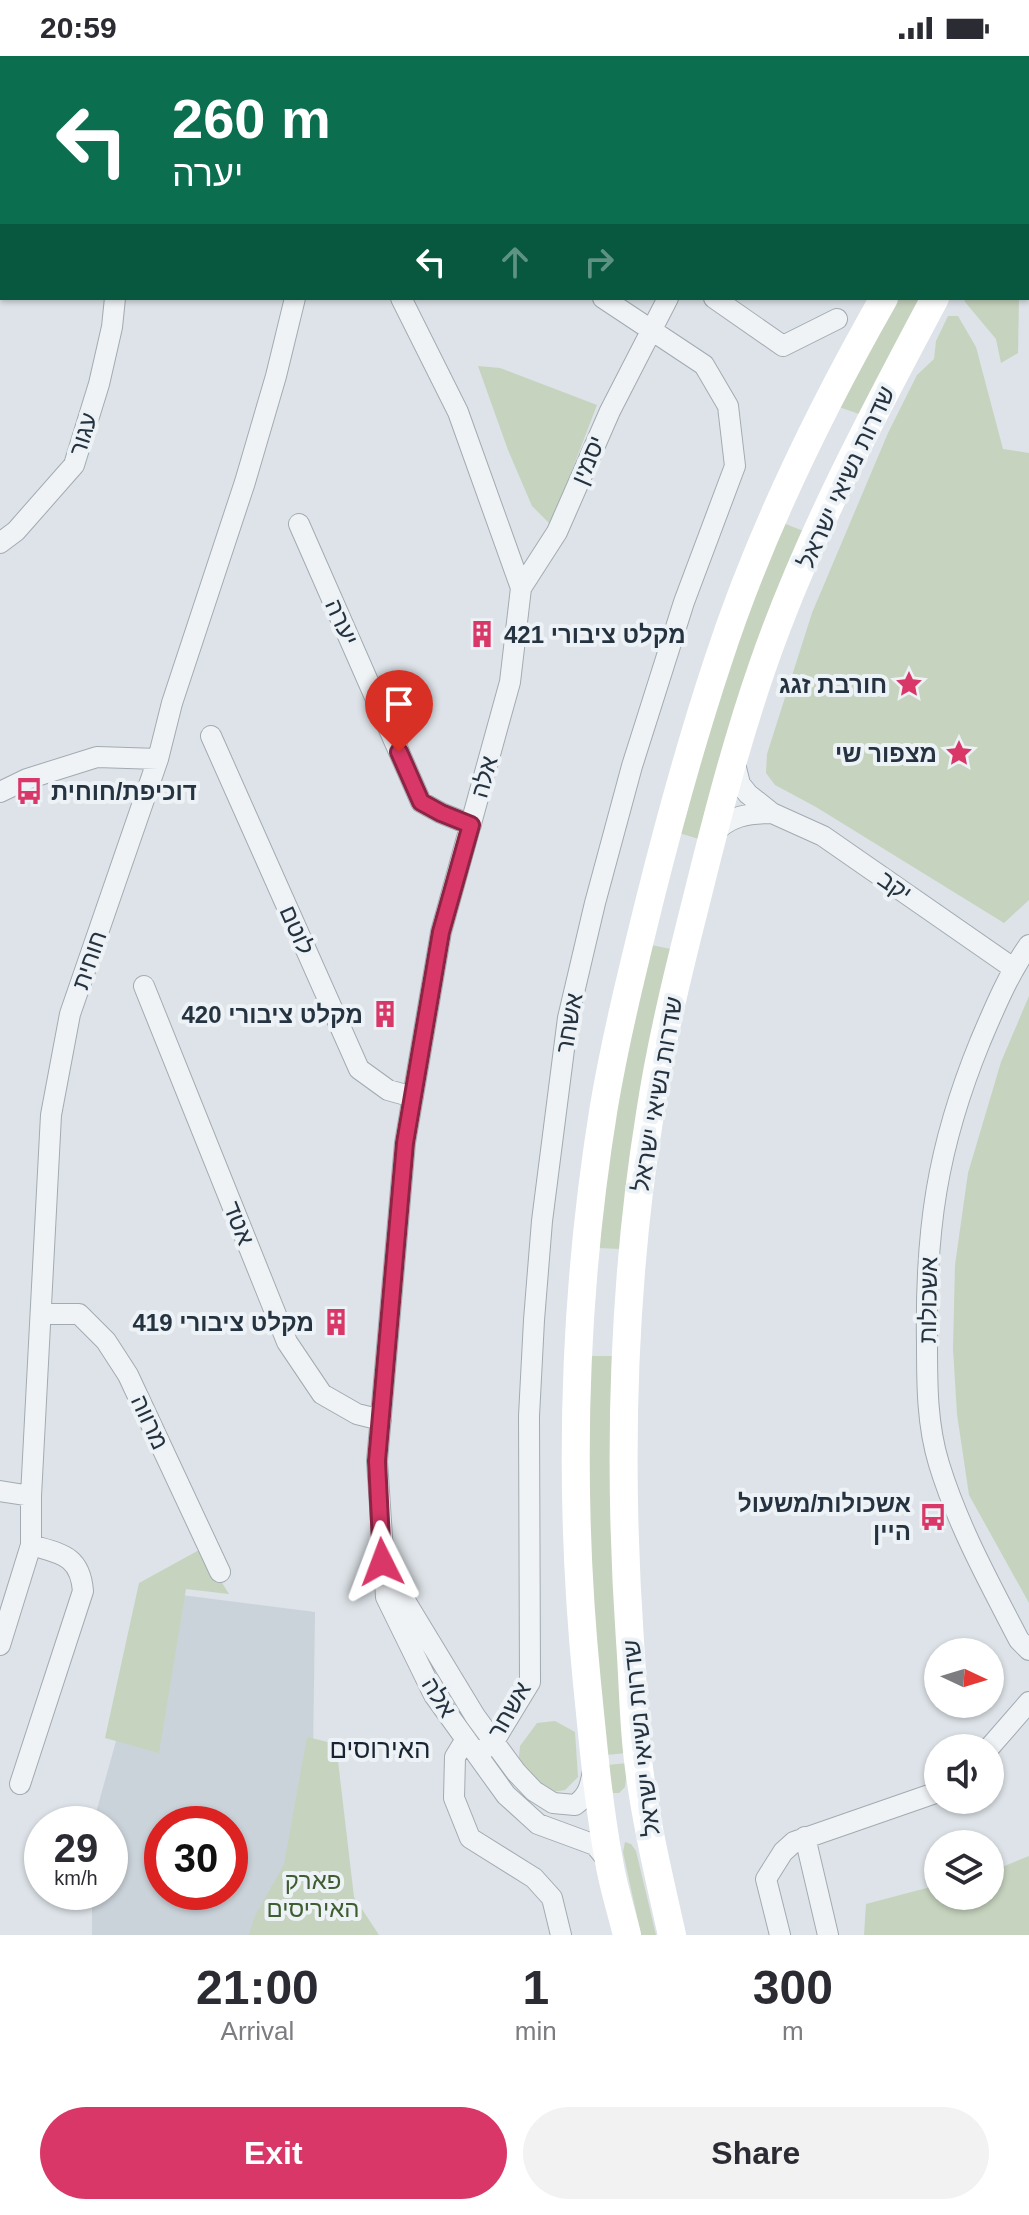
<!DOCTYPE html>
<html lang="en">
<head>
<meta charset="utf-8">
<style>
	:root { --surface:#fff; --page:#f2f2f3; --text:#2b2b33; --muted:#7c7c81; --accent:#d93768 }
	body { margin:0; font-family:Helvetica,Heebo,sans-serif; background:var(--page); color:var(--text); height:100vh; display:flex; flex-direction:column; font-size:30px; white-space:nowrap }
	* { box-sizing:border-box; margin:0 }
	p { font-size:26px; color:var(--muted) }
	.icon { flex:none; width:44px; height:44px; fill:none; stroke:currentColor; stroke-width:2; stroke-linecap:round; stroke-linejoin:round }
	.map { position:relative; height:1879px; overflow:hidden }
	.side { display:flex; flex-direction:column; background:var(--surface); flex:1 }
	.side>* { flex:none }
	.banner { position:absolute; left:0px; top:0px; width:1030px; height:244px; box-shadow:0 2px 6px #0004; background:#0b6e4f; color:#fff; overflow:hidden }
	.needle { width:52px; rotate:94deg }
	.tools { position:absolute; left:924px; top:1582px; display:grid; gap:16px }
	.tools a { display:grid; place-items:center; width:80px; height:80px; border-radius:50%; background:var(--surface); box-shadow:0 2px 6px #0004; font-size:40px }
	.speed { position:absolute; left:24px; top:1750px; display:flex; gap:16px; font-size:40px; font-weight:700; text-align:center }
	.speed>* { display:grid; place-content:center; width:104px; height:104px; border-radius:50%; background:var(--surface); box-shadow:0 2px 6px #0004; line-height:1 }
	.speed small { font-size:20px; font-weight:400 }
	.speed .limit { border:12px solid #d22; background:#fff; color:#111 }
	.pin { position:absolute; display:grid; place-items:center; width:68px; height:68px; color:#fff; margin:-82px -34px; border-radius:50% 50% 50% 0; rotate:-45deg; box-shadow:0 0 8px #0007 }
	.pin .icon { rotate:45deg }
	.me { position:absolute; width:88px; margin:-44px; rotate:357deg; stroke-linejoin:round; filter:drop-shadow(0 0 6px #0008) }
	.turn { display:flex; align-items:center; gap:28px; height:168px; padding:0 40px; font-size:36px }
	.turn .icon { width:104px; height:104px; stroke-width:2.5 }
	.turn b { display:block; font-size:56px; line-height:68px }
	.lanes { display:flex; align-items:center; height:76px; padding:0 40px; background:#0003; justify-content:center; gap:40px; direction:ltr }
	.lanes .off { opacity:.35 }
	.eta { display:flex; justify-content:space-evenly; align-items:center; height:136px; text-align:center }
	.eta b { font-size:48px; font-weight:700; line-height:56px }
	.button { display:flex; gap:16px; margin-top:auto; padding:16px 40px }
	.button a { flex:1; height:92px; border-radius:48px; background:var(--accent); color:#fff; font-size:32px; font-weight:700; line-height:92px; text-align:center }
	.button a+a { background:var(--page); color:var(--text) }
	.status { display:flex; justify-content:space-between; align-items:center; height:56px; padding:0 40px; background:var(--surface); direction:ltr }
	.status svg { height:22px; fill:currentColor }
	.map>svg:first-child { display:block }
</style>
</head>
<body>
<div class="status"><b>20:59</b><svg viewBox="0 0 49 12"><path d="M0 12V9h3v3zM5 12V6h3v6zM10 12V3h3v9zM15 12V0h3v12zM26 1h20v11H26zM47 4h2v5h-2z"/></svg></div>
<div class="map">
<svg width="1029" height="1879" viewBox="0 0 1029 1879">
	<rect width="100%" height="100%" fill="#dde3e8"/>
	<path fill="#cbd3da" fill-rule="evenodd" d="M158,1536L315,1556L311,1838L287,1879H92V1836H110V1768L93,1767ZM162,1768H230V1836H162Z"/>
	<path fill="#c6d3be" d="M499,0H702V2H498Z
		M898,242H922L862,359L839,351Z
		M964,242H1019L1018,297L1001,307L996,283L965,246Z
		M948,260H958L976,291L1003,393L1029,397V844L1004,867L816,751L775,729L766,717L767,698L812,557L888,377L917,319L934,303L936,285Z
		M478,310L500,312L597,349L551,469L532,450L508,394Z
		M783,467L806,476L699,783L679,777L741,574Z
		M651,889L671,893L622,1193L597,1192L618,1042Z
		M1029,940V1547L969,1439L957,1358L953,1293L955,1209L968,1117L1001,1006Z
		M589,1300H616L627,1697L606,1699L590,1513Z
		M201,1493L229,1538L186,1533L159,1697L105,1682L139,1527Z
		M555,1665L575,1676L578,1721L565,1734L547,1737L518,1711L520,1690L537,1667Z
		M307,1681L336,1688L354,1841L379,1879H249L254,1862L284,1808Z
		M628,1707L625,1731L619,1737H613L607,1709Z
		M625,1786L631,1788L636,1795L656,1879H641L623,1796Z
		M1029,1800V1879H864L866,1848L938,1829V1840H990V1816Z"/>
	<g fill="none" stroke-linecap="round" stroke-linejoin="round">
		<g stroke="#a2abb2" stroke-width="22">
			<path id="minor" d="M282,0L283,2
				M728,0V2
				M462,2L463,0
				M0,64L2,63
				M0,231L2,230
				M401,242L458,356L521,532L510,626L441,876L405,1087L377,1405L386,1541L434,1639L506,1739L538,1768L595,1789L609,1806
				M714,242L783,290L837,263
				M299,468L421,746L441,757L471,769
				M0,487L16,475L74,409L99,328L112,271L115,242
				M521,532L557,476L610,355L668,242
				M211,680L359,1013L388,1034L413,1041
				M734,704L740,728L748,738L772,757L823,780L1013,912
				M0,736L27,723L97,701L158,703
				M712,779C729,760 748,757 772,757
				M1029,889C1008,919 994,953 980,986C937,1091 925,1175 927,1288C927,1328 927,1369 939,1408C958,1470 989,1526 1019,1584L1029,1594
				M144,930L287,1286L322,1338L357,1358L381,1364
				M42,1258H79L106,1285L128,1319L220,1516
				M0,1435L31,1440
				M384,1510L475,1660L516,1716L534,1735L553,1747L575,1749C588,1740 590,1731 593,1715
				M0,1589L31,1489V1440L51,1059L70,958L158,703L172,647L245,426L276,320L295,242
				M466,1683L455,1701L454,1742L470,1782L534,1822L552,1842L561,1879
				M989,1692L1029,1646
				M477,1698L493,1687L530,1626L529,1360L534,1264L542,1165L568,962L595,847L632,710L684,546L735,410L728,350L704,309L603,242
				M20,1728L83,1535C80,1499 61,1498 31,1489
				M805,1781L828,1879
				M780,1879L766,1823L783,1796L794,1786L938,1736"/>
		</g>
		<use href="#minor" stroke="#f0f3f6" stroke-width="20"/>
		<path stroke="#fff" stroke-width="28" d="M1013,2L1014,0
			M1028,65L1029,63
			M627,1879C621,1854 613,1830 609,1805C598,1746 593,1686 587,1627C568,1436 573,1240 604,1050C616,980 633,912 650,843C670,763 692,683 718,605C759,479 818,358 884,242
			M672,1879C659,1821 645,1763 638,1704C633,1664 633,1624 630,1585C618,1410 622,1231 650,1058C661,985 679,913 697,842C716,765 736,687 762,612C806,484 871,362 935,242"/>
	</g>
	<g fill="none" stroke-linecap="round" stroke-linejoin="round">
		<g stroke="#8d2444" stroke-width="20">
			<path id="route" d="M382,1506L377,1405L405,1087L441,876L471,769L441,757L421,746L399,696"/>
		</g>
		<use href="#route" stroke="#d93768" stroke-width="14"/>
	</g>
	<defs>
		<g id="building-bare" transform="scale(2.16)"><path d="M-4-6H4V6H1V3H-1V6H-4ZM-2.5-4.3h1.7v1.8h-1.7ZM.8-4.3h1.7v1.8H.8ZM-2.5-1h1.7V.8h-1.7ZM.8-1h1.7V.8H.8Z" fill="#d93768" stroke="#edf2f6" stroke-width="2.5" paint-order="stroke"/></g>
		<g id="sight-bare" transform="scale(2.16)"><path d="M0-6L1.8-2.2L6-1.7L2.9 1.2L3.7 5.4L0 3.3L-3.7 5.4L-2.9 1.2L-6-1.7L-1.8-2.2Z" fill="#d93768" stroke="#edf2f6" stroke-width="2.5" paint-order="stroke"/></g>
		<g id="bus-bare" transform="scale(2.16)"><path d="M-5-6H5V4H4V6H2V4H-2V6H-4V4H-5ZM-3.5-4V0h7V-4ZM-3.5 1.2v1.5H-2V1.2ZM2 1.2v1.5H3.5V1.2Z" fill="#d93768" stroke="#edf2f6" stroke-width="2.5" paint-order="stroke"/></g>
	</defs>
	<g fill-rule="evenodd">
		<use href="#building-bare" x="482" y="578"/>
		<use href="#sight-bare" x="909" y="628"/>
		<use href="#sight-bare" x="959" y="697"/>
		<use href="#bus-bare" x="29" y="735"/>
		<use href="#building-bare" x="385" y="958"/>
		<use href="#building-bare" x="336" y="1266"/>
		<use href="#bus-bare" x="933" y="1461"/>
	</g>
	<g text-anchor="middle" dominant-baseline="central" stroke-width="8" stroke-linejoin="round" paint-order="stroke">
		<g font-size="24" fill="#253340" stroke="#edf2f6">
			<text transform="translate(83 378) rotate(-72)">עגור</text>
			<text transform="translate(588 404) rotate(-67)">יסמין</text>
			<text transform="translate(846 421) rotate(-65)">שדרות נשיאי ישראל</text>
			<text transform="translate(342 566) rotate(66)">יערה</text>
			<text transform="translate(484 721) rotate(-74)">אלה</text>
			<text transform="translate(895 830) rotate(35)">יקב</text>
			<text transform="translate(297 874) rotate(66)">לוטם</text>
			<text transform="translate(89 904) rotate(-71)">חוחית</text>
			<text transform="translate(569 967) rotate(-80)">אשחר</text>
			<text transform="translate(657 1038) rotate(-80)">שדרות נשיאי ישראל</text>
			<text transform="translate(239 1167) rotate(68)">אטד</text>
			<text transform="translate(928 1244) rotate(-89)">אשכולות</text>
			<text transform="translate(150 1366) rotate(65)">מרווה</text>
			<text transform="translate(439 1641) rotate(58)">אלה</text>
			<text transform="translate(509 1654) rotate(-60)">אשחר</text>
			<text transform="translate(641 1682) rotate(-96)">שדרות נשיאי ישראל</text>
		</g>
		<g font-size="24" font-weight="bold" fill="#253340" stroke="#edf2f6" text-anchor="end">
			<text x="504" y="578" text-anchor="start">מקלט ציבורי 421</text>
			<text x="887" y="628">חורבת זגג</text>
			<text x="937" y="697">מצפור שי</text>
			<text x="51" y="735" text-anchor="start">דוכיפת/חוחית</text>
			<text x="363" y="958">מקלט ציבורי 420</text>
			<text x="314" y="1266">מקלט ציבורי 419</text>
			<text x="911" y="1447">אשכולות/משעול<tspan x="911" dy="28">היין</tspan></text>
		</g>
		<g font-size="24" fill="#405d32" stroke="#edf2f6">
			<text x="313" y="1824">פארק<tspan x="313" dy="28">האיריסים</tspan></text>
		</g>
		<g font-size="26" fill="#182431" stroke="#edf2f6">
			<text x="380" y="1693">האירוסים</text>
		</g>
	</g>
</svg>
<div class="tools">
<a><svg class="needle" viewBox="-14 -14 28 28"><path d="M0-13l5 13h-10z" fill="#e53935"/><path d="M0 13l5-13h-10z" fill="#7c7c81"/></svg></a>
<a><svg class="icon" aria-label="sound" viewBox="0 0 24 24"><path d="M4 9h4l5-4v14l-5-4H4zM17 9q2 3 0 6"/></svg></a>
<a><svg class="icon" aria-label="layers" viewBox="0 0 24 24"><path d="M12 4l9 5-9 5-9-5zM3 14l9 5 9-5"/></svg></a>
</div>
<div class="speed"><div>29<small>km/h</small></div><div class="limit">30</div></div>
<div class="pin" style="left:399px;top:696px;background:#d93025"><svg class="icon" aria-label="arrive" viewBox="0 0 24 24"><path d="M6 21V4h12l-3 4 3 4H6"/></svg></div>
<svg class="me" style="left:382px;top:1506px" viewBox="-20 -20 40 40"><path d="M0-17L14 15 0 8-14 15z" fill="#d93768" stroke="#fff" stroke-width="4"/></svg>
<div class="banner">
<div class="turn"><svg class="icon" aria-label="left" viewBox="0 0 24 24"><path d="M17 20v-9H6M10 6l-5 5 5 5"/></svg><div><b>260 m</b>יערה</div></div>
<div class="lanes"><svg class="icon" aria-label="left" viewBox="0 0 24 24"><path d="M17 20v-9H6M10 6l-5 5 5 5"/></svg><svg class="icon off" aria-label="ahead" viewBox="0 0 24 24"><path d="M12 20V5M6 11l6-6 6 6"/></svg><svg class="icon off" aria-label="right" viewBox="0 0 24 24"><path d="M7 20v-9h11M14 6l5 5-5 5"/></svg></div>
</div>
</div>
<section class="side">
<div class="eta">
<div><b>21:00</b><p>Arrival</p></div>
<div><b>1</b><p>min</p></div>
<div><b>300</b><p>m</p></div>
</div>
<div class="button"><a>Exit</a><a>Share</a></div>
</section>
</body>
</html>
